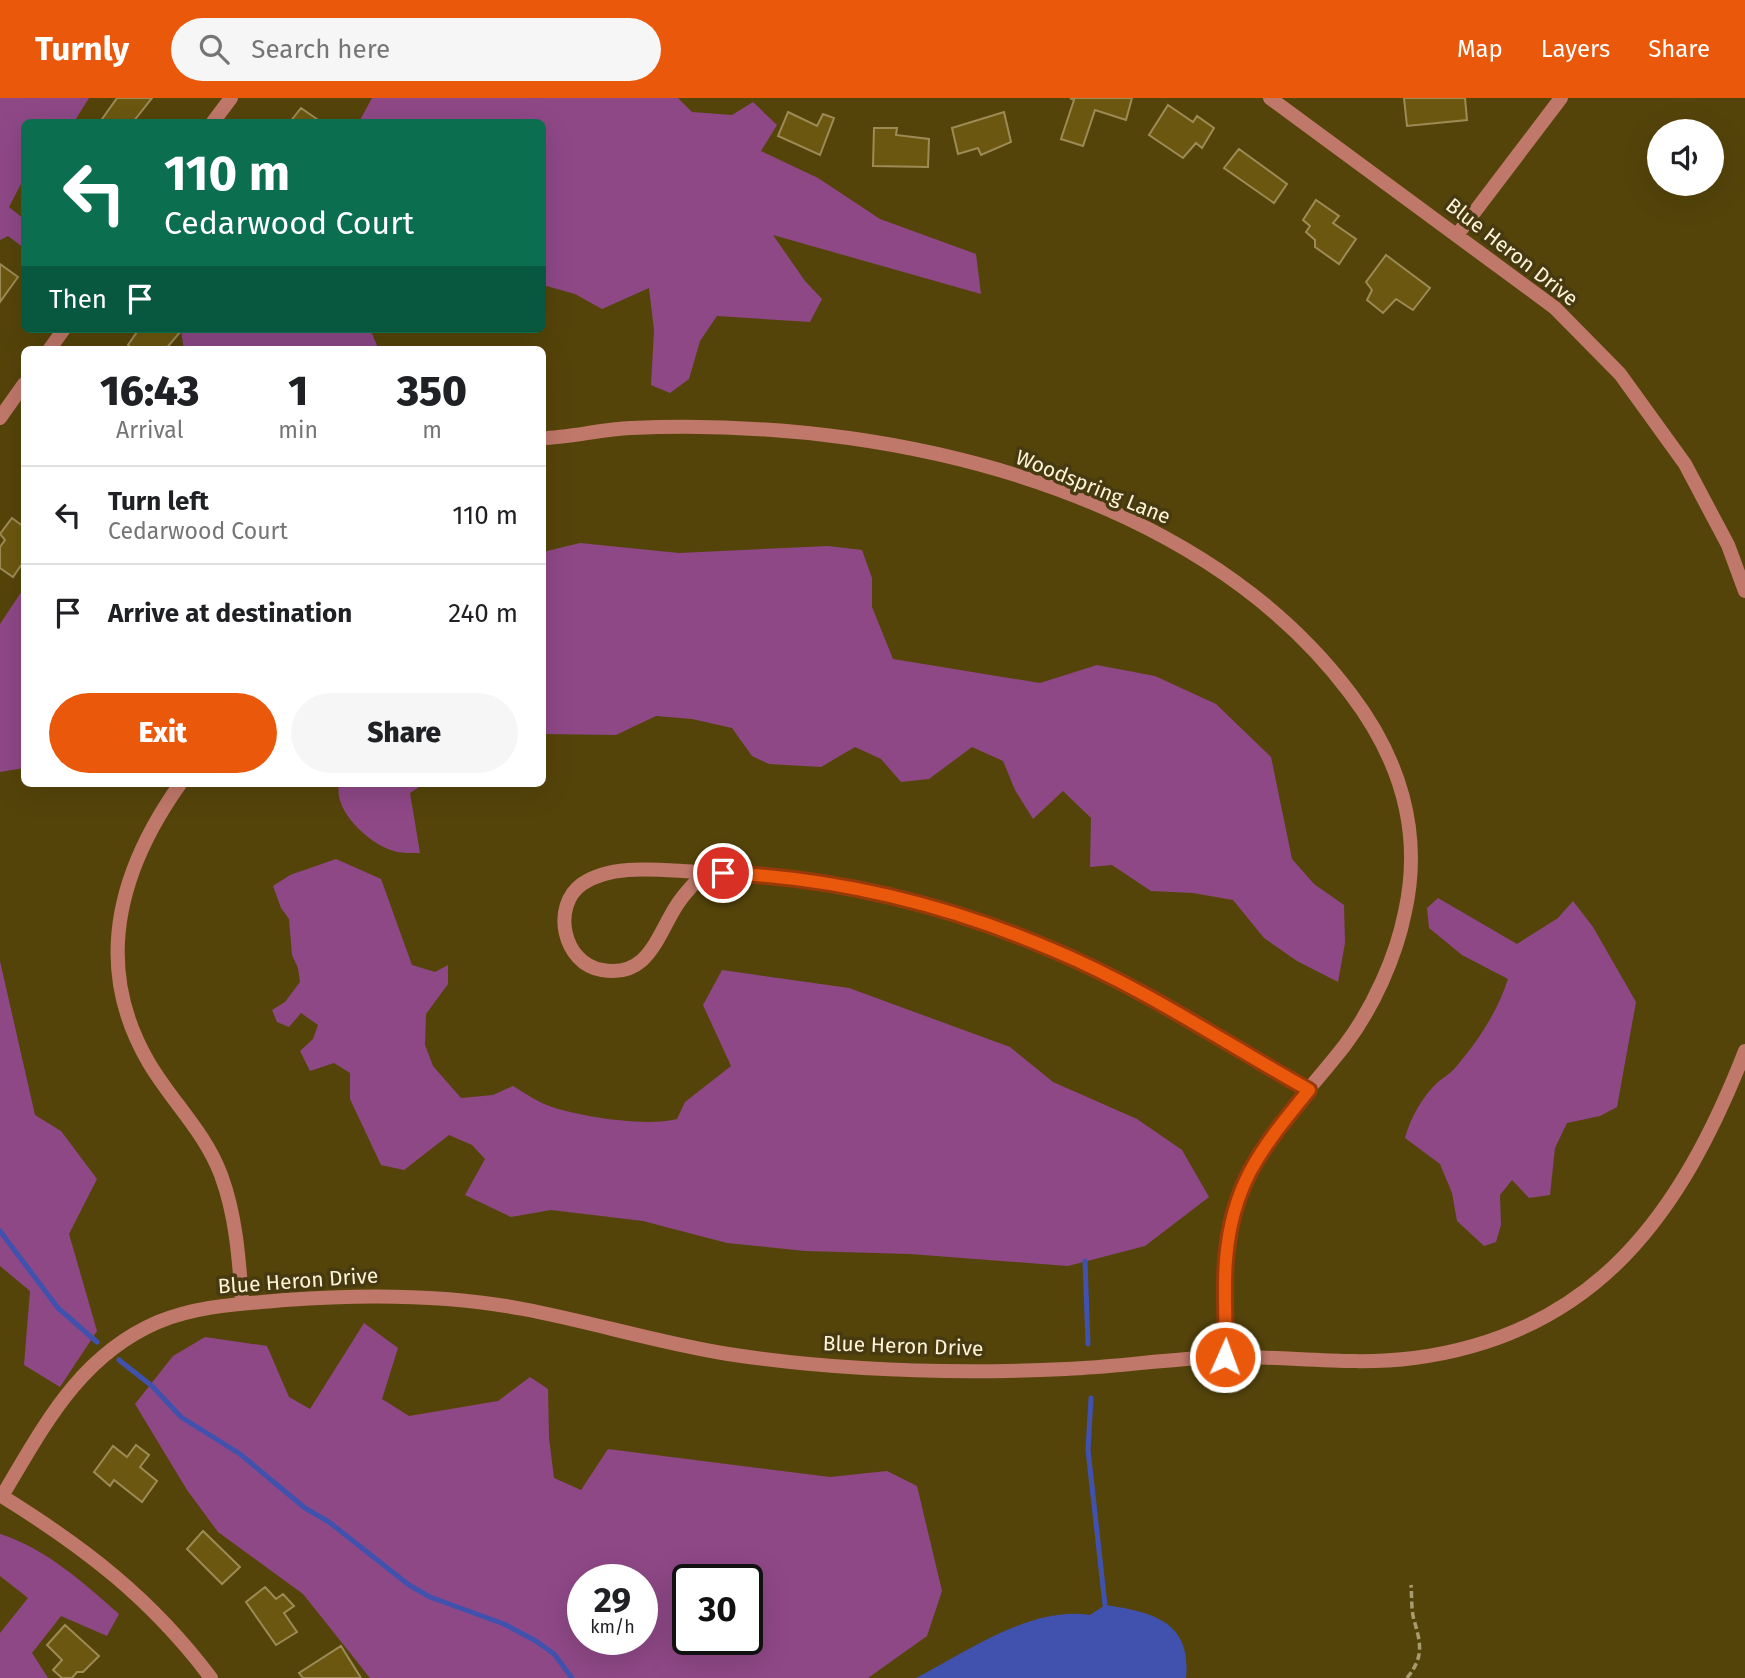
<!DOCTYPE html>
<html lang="en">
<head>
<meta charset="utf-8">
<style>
	:root { --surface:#fff; --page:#f6f6f6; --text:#202124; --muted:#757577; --line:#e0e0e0; --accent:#ea580c }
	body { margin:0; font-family:"Fira Sans",sans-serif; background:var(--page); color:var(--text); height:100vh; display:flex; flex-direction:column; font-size:26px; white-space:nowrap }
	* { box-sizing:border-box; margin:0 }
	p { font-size:23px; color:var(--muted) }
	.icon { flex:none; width:38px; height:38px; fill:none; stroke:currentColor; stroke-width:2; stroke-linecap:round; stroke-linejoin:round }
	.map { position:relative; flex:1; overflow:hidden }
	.sheet { position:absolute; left:21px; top:248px; width:525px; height:441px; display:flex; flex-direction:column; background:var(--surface); border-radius:10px; box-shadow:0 7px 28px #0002 }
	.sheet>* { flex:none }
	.hud { position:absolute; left:21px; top:21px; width:525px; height:214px; border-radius:10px; box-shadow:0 7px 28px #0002; background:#0b6e4f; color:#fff; overflow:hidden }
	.buttons { position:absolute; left:1647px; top:21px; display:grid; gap:14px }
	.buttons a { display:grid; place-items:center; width:77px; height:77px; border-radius:50%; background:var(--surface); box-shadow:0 7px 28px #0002; font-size:35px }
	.speed { position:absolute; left:567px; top:1466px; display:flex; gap:14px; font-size:35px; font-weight:700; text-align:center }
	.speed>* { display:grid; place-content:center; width:91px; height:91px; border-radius:50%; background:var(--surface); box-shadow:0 7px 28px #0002; line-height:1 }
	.speed small { font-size:18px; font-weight:400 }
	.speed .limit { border:4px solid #111; border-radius:10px; background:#fff; color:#111 }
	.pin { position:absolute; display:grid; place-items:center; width:60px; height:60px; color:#fff; margin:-30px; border:4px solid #fff; border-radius:50%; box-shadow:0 2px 7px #0007 }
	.me { position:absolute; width:77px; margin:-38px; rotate:2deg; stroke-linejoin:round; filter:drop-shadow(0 0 5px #0008) }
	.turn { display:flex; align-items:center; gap:24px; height:147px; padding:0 28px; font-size:32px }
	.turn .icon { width:91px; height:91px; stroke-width:2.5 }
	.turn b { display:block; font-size:49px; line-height:60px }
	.then { display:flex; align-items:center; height:66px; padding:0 28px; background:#0003; gap:14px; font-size:26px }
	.eta { display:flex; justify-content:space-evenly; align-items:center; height:119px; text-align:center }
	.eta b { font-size:42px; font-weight:800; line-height:49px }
	.button { display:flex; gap:14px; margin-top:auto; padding:14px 28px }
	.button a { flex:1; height:80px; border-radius:42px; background:var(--accent); color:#fff; font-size:28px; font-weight:800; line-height:80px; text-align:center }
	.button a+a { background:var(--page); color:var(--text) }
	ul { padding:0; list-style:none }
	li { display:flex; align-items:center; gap:21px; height:98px; padding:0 28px; border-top:2px solid var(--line) }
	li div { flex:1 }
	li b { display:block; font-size:26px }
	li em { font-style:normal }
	header { display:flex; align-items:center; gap:42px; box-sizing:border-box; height:98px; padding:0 35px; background:var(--accent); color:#fff }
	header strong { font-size:33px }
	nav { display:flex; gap:38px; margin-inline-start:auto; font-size:24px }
	.search { width:490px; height:63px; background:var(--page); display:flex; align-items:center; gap:18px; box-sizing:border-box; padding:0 24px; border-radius:38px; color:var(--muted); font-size:26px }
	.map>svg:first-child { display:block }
</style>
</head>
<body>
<header>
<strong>Turnly</strong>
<div class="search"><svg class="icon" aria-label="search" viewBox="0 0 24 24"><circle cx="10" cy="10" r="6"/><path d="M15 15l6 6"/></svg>Search here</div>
<nav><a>Map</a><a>Layers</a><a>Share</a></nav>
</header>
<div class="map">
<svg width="1745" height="1580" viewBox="0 0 1745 1580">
	<rect width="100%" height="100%" fill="#55440a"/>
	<path fill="#8e4886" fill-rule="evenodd" d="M0,0H89L74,24H24V80L9,109L24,121V150L8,138L0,142Z
		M372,0H678L692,14L732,17L753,4L777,27L761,53L818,80L880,121L976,156L981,196L773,137L805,183L822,201L810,224L717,218L700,243L689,281L670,295L651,287L654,232L649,190L602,211L575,196L543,187L542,24H359Z
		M184,231H370L379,252H184L181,233Z
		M580,445L679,455L828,448L862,452L872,480V509L893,561L1040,585L1097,567L1155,578L1216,606L1271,659L1292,761L1314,786L1344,807L1345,845L1338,884L1297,863L1264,840L1233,802L1193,795L1151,793L1112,767L1090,769L1091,720L1063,693L1033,721L1015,692L1003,663L972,649L929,681L901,684L881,661L855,649L821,669L769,666L752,658L732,630L692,621L656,618L616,637L543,636V454Z
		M24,490V670L0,674V526Z
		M339,686H424L410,695L420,755C412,755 404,755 397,754C371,748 333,714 339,686Z
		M336,761L381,781L412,867L435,874L448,867V886L426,916L425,947L433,968L461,1000L493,997L513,988C525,995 539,1005 552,1009C583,1019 646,1029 677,1021L685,1004L731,968L703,907L722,872L849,890L1010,949L1053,984L1137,1021L1182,1052L1209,1099L1145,1148L1068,1168L910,1156L805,1153L727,1145L643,1123L551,1112L511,1119L465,1097L485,1061L472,1047L449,1037L404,1072L381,1067L350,1001V975L334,965L310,973L300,953L313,941L318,927L301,915L289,929L277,924L272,912L285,904L300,884L298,870L292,857L289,821L281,810L273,788L290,777Z
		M1438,800L1517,846L1558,820L1573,803L1593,829L1636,904L1617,1009L1600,1018L1567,1025L1555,1050L1550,1097L1529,1100L1512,1082L1500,1097L1501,1127L1496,1144L1484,1148L1457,1123L1452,1095L1440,1066L1405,1040C1410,1020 1423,998 1438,984C1444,979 1450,976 1455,970C1478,943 1497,915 1508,881L1462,857L1429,830L1427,810Z
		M0,863L35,1017L61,1033L97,1081L69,1136L97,1233L60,1289L24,1267L30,1193L0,1168Z
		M364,1225L398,1250L382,1301L409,1318L498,1303L530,1279L548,1291L549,1340L554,1380L581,1392L608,1351L830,1379L887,1373L917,1388L942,1493L927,1538L868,1580H370L303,1496L218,1434L187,1392L135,1306L173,1258L205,1239L267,1248L289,1299L310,1311ZM583,1482H642V1542H583ZM688,1482H747V1542H688Z
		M0,1436C45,1450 84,1485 119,1516L107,1538L61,1518L32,1555L48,1580H0V1535L28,1500L0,1478Z"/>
	<path fill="#4052ae" d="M1105,1507C1152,1514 1192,1523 1186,1580H916C967,1554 1030,1508 1090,1517Z"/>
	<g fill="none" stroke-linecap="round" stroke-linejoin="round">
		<path stroke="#4052ae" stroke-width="5" d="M0,1133L58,1210L97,1244
			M1085,1163L1088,1246
			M119,1262L152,1288L181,1319L240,1356L305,1410L329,1424L409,1487L430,1499L504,1526L536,1543L554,1556L572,1580
			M1091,1300L1088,1352L1105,1507"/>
	</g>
	<path fill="#6c5710" stroke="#9c8b55" stroke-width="2" d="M117,0H152L133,24H100Z
		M1070,0H1132L1126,22L1095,12L1083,48L1061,41L1074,2Z
		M1404,0H1465L1467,22L1407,28Z
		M1168,7L1193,24L1197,18L1214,30L1202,50L1196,45L1183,60L1149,37Z
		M301,10L321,24H290Z
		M788,14L817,28L823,16L834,20L820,57L778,38Z
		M1004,14L1011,44L981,57L978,50L958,56L952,30Z
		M874,30H897L896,37L929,41L928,69L873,68Z
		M1239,51L1287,86L1274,105L1224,70Z
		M1316,102L1339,118L1333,125L1356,141L1339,166L1315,149V142L1306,134L1310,128L1303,122Z
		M1386,157L1430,190L1413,212L1396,201L1383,215L1367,202L1372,192L1366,184Z
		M0,166L18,179L0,204Z
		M139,231H178L181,233L165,252H133L128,247Z
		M12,420L24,429V463L13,479L0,470V449L5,442L0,436Z
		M136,1347L149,1357L140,1369L157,1383L142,1404L114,1382L110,1388L94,1374L113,1348L127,1359Z
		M203,1433L240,1469L222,1486L187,1451Z
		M265,1489L276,1501L283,1496L294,1508L284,1515L297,1534L276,1547L246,1504Z
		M65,1527L99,1558L83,1574H77L72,1580H62L53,1572L62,1562L47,1547Z
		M341,1548L361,1580H303L299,1575Z"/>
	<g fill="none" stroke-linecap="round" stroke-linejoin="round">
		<path stroke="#a99b70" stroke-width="3.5" stroke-dasharray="7 3.5" stroke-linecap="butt" d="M1407,1580C1424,1559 1421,1546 1414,1522C1411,1511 1412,1499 1411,1487"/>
		<path stroke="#c0786a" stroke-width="14" d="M1270,0L1555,210L1620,276L1685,366L1728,447L1745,493
			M213,24L231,0
			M1457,137L1561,0
			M49,252L64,231
			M0,320L24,286
			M542,340C568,340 602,331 631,330C703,327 777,330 849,340C1034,366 1234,441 1350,595C1399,659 1423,733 1405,814C1396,859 1373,910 1345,947C1308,995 1260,1040 1238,1098C1218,1149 1229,1207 1225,1259
			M180,686C119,772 92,868 149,965C172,1004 205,1034 221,1077C236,1117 239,1161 242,1203
			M705,774C694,786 683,796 675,810C656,841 647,880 602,872C563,866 551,808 582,786C614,764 665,773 701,774C823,779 942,803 1054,853C1143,891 1225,944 1309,992
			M0,1397C84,1449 151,1500 211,1580
			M2,1398C44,1328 79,1258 158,1224C199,1207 242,1206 285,1202C365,1196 445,1196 523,1211C592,1224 659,1245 728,1256C839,1273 954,1276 1066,1271C1119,1269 1172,1260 1225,1259C1288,1258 1352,1268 1414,1260C1597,1236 1682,1114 1745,953"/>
	</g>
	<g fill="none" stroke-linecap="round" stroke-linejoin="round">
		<g stroke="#983908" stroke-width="18">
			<path id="route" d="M723,775C837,780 948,807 1053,852C1142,889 1225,945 1309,992C1262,1050 1232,1085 1226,1162C1223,1194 1227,1227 1225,1259"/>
		</g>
		<use href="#route" stroke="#ea580c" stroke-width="12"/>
	</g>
	<g text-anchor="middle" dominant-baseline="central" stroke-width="7" stroke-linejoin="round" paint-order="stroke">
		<g font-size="21" fill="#fef4d9" stroke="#473a11">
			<text transform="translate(1512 154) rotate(38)">Blue Heron Drive</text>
			<text transform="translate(1093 389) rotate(22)">Woodspring Lane</text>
			<text transform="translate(298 1183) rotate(-4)">Blue Heron Drive</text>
			<text transform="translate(903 1248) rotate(2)">Blue Heron Drive</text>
		</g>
	</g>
</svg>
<div class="buttons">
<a><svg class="icon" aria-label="sound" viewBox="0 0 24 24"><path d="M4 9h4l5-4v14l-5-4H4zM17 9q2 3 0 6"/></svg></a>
</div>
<div class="speed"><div>29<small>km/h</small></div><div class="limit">30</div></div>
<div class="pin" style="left:723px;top:775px;background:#d93025"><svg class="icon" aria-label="arrive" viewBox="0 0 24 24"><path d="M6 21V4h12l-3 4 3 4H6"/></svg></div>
<svg class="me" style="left:1225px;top:1259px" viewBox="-20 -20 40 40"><circle r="17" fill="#ea580c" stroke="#fff" stroke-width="3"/><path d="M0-11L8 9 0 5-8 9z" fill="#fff"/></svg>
<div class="hud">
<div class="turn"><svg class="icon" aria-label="left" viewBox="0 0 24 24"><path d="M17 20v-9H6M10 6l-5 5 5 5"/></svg><div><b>110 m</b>Cedarwood Court</div></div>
<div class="then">Then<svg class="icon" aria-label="arrive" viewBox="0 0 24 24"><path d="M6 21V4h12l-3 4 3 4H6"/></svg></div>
</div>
<section class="sheet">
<div class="eta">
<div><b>16:43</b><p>Arrival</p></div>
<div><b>1</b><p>min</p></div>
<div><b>350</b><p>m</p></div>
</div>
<ul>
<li><svg class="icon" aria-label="left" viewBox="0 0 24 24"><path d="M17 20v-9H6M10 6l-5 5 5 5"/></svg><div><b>Turn left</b><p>Cedarwood Court</p></div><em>110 m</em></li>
<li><svg class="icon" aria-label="arrive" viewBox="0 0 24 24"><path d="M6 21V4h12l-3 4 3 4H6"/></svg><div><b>Arrive at destination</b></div><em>240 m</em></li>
</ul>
<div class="button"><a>Exit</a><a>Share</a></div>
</section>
</div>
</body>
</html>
